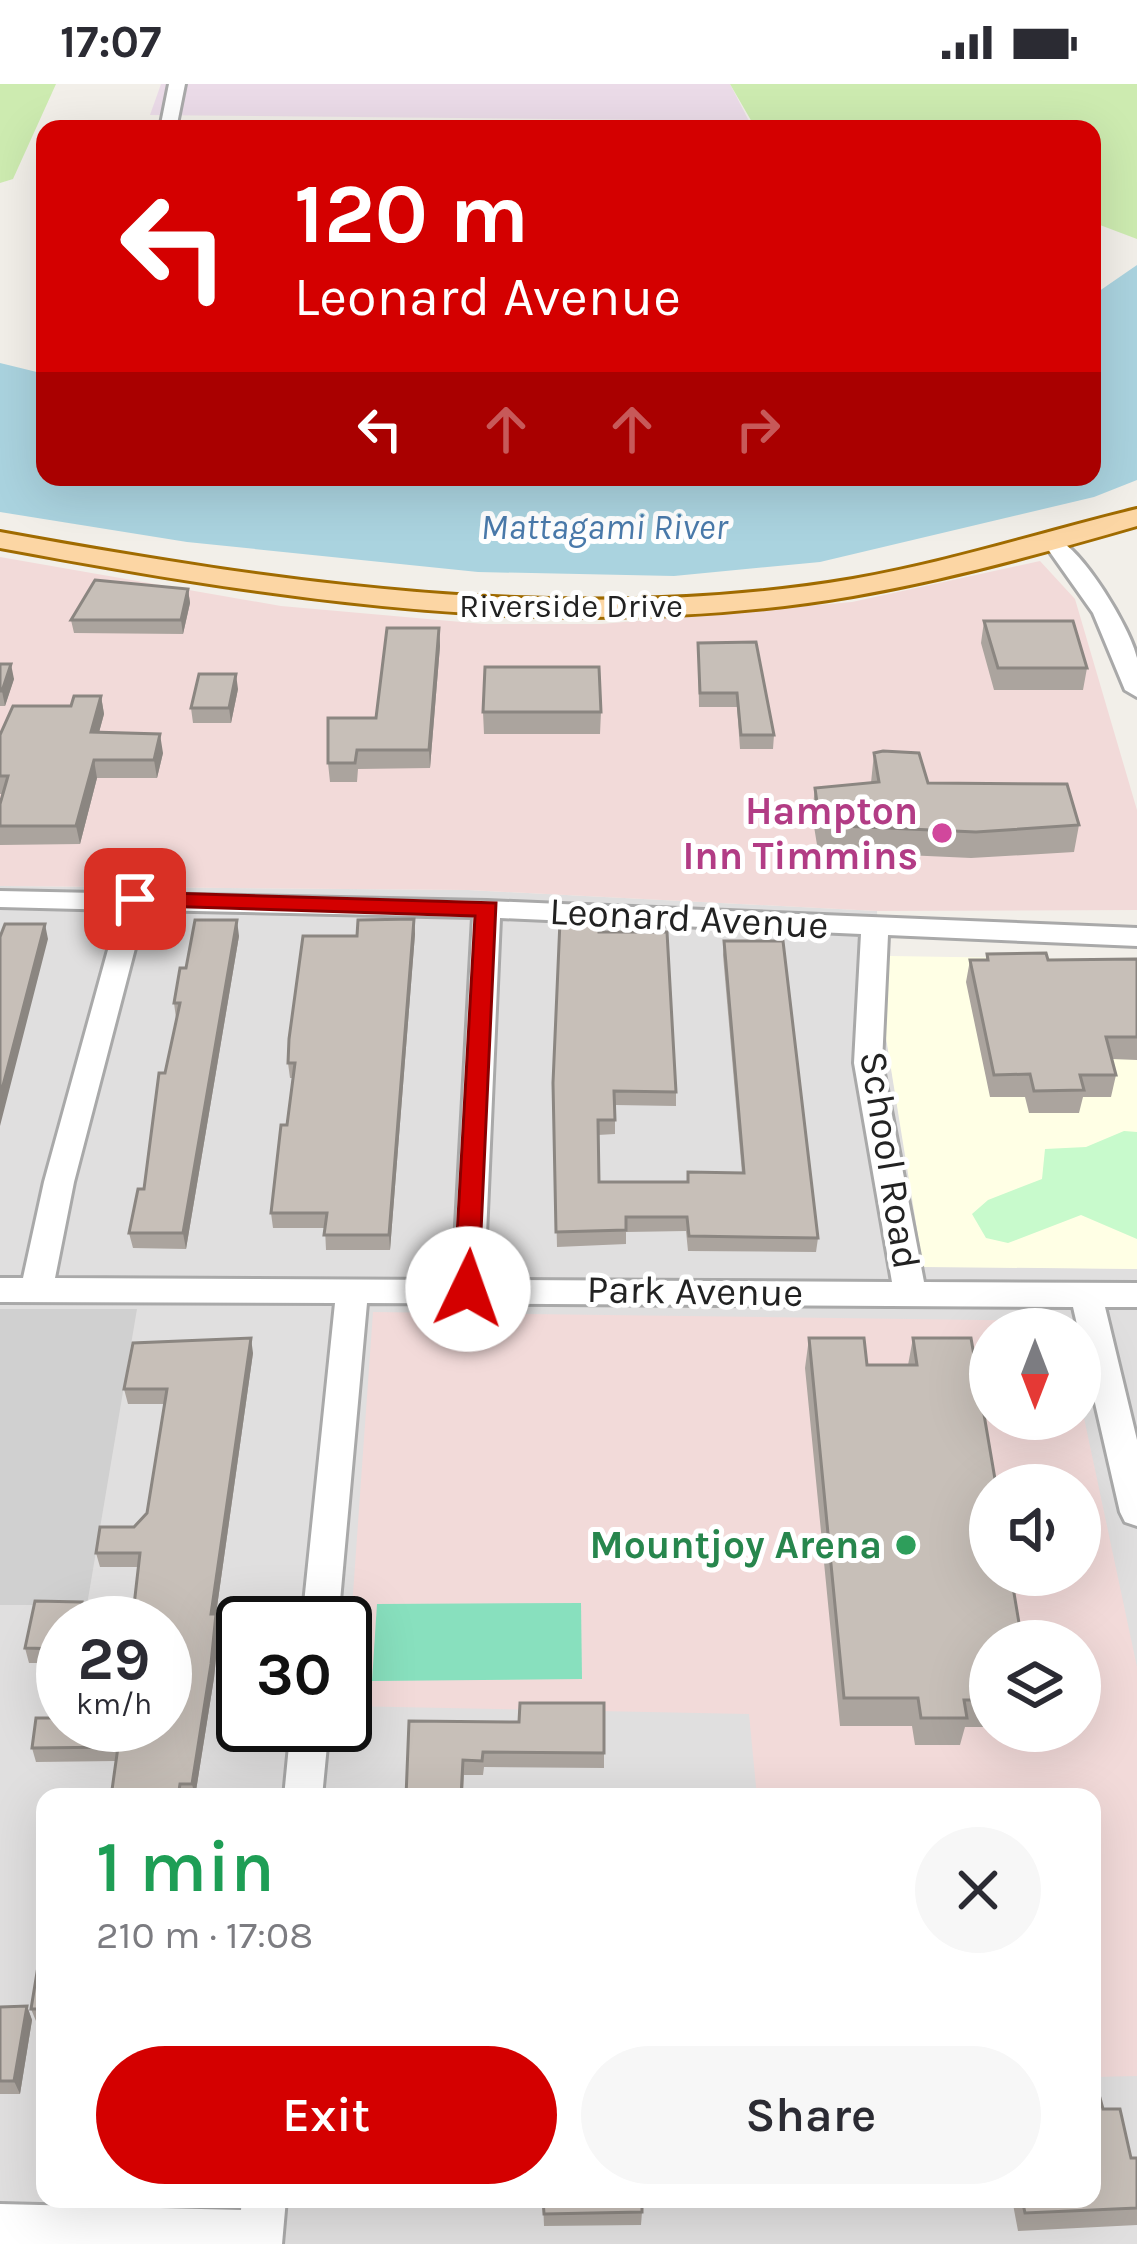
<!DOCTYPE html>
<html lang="en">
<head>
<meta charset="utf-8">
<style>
	:root { --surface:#fff; --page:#f7f7f7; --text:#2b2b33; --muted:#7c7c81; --accent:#d40000 }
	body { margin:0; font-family:Karla,sans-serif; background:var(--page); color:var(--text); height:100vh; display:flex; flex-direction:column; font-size:45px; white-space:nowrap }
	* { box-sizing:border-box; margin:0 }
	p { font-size:39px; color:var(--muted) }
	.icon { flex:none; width:66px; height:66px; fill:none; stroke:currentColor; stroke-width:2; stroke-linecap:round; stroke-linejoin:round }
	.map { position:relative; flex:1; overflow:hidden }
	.details { position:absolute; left:36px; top:1704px; width:1065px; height:420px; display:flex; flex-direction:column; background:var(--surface); border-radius:24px; box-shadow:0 12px 48px #0002 }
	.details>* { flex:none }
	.hud { position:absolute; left:36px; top:36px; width:1065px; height:366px; border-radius:24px; box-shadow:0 12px 48px #0002; background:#d40000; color:#fff; overflow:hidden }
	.needle { width:78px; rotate:180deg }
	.buttons { position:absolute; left:969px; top:1224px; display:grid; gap:24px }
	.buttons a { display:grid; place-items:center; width:132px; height:132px; border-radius:50%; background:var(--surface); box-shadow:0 12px 48px #0002; font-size:60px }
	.speed { position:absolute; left:36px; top:1512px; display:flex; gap:24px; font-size:60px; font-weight:700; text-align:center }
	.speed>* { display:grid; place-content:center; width:156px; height:156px; border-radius:50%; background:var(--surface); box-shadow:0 12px 48px #0002; line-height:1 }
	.speed small { font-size:30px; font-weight:400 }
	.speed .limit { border:6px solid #111; border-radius:18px; background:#fff; color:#111 }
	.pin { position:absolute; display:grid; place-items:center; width:102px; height:102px; color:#fff; margin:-51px; border-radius:24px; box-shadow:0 6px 18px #0006 }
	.me { position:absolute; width:132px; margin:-66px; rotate:3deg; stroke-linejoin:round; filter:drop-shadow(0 0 9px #0008) }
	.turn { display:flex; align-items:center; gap:42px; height:252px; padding:0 60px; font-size:54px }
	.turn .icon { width:156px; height:156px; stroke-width:2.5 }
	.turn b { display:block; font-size:84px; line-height:102px }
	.lanes { display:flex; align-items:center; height:114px; padding:0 60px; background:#0003; justify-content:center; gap:60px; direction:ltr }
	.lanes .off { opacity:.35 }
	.round { display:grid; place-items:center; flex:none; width:126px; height:126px; border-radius:63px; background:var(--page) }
	.head { display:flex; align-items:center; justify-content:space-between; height:204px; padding:0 60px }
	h1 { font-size:72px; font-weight:600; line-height:90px; color:#1e9e55 }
	.primary-button { display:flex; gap:24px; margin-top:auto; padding:24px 60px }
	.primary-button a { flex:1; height:138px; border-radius:72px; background:var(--accent); color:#fff; font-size:48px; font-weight:600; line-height:138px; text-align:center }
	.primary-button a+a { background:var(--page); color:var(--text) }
	.status { display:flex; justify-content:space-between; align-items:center; height:84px; padding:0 60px; background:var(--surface); direction:ltr }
	.status svg { height:33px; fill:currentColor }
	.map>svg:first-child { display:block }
</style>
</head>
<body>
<div class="status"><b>17:07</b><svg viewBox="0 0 49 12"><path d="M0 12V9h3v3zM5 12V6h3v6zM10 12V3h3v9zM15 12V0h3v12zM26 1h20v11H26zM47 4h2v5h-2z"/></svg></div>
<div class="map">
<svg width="1137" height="2160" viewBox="0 0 1137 2160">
	<rect width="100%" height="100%" fill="#f2efe9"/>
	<path fill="#e0dfdf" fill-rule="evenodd" d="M0,802L468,806L877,827L883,935L924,1182L1137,1185V2160H0ZM990,1245H1080V1335H990ZM990,1401H1080V1491H990ZM63,1539H165V1641H63ZM243,1539H345V1641H243ZM990,1557H1080V1647H990ZM45,1713H1092V2115H45Z"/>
	<path fill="#f2dad9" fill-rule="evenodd" d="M0,473L281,522L484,540H601L852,518L1040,477L1075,515L1137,726V826L877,827L468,806L0,802Z
		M373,1228L1064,1237L1065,1245H990V1335H1080V1315L1137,1583V1992L1092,1993V1713H757L749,1630L345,1622ZM990,1401H1080V1491H990ZM990,1557H1080V1647H990Z"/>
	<path fill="#ebdbe8" d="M161,0H730L749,37L150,31Z"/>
	<path fill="#ffffe5" d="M889,872L1137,876V1185L923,1183L883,935Z"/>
	<path fill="#d0d0d0" d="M0,1225H137L87,1521H0Z"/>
	<path fill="#cdebb0" d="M0,0H56L13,95L0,99Z
		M730,0H1137V155L1092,138V45H756Z"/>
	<path fill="#c8facc" d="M1124,1047L1137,1048V1155L1081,1131L1008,1159L986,1154L972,1130L988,1116L1042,1095L1045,1065L1086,1063Z"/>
	<path fill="#88e0be" d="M581,1519L582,1595L372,1597L377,1520Z"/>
	<path fill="#aad3df" d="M1137,181V396L1094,413L820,478L674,492L478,488L187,458L0,428V279L45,290V393H1092V212Z"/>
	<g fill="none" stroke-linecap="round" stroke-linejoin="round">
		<g stroke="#a9a9a9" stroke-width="6">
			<path id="minor" d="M169,0H185L176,45H160Z
				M1056,455C1082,464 1131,545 1137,574C1137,586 1137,601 1137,613L1125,606L1093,529L1045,461Z
				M0,807L487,817L1137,844V862L888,851L882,979L924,1198L1137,1199V1223H1105L1137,1356V1442L1125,1438L1120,1428L1073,1223L367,1219L338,1539H302L335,1219L0,1218V1194H23L44,1098L119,826L0,823ZM145,826L473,833L453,1196L55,1194L74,1098ZM500,834L861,850L854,979L892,1198L484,1196Z
				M291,1641H329L322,1713H284Z
				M242,2115H286L282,2160H0V2120L241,2126Z"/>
		</g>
		<g stroke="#a06b00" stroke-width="6">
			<path id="major" d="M1137,425V442C1043,469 950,495 853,512C569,561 280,516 0,464V448C280,499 569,543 853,495C950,478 1042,448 1137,425Z"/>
		</g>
		<use href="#minor" fill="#fff" fill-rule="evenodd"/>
		<use href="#major" fill="#fcd6a4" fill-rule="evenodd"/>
	</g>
	<path fill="#aba49e" d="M188,505L190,519L183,550L74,549L71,536Z
		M984,537L1087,584L1083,606H994L981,559Z
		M439,544L440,562L430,684L358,685L357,698H330L328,679L376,634Z
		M698,559L774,651L773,665H740L737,623H699Z
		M0,580L14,595L5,622H0Z
		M238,605L231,639H193L191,624Z
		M101,612L104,630L99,648L163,669L157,694H97L80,760L0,761V720L3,710H0V651L71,622Z
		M483,628H601L600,650H484Z
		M874,669L928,699L1079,741L1074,768L971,774L818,767L812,730L815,704L871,699Z
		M414,835L415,850L390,1166H326L325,1144H273L271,1129L287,1041L293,994H290L288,979L357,852Z
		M599,848L676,1008V1022L615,1021V1050L598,1051L599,1098H687L688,1088L742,1089L723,871L724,857L818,1154L816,1168L688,1167L686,1147L626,1148V1160L557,1163L553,999Z
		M239,852L186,1165L133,1164L129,1149L144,1105L176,934L174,919L186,884Z
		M987,870L1048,876L1137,875V976L1112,975L1116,991L1111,1013H1083L1079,1029H1029L1025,1013H990L966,898L970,876H986Z
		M809,1254L867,1281H908L913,1254L990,1557V1643H965L960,1661H915L912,1642H840L805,1284Z
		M253,1269L216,1530L219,1544L214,1594L195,1713H111L116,1677L36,1678L32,1664L165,1641L138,1483H100L96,1469L134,1443L147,1429L165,1320H128L124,1305Z
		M35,1517L82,1518L86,1533L85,1539H63V1579H29L25,1564Z
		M604,1619V1684L484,1683L483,1691H464L463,1713H406L519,1638Z
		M45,1859V1937H36L31,1925Z
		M27,1922L32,1936L20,2010H0V1923Z
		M1103,2025L1131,2074H1137V2141L1018,2147L1012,2115H1092Z
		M388,2115H454V2123L389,2122Z
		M543,2115L642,2128L641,2141L544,2142Z"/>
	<path fill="#8b8681" d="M188,505L190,519L183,550L181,536Z
		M439,544L440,562L430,684L429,666Z
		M11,580L14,595L5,622L2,607Z
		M236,590L238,605L231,639L229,624Z
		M101,612L104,630L94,667L91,648Z
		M160,650L163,669L157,694L154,676Z
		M94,676L97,694L80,760L76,742Z
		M414,835L415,850L390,1166L389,1151Z
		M237,836L239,852L186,1165L183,1149Z
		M45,840L48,855L0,1042V1013Z
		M251,1254L253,1269L214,1544L211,1530Z
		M82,1518L86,1533L85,1539H78Z
		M216,1530L219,1544L214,1594L195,1713L192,1700Z
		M27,1922L32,1936L20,2010L14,1997Z"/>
	<path fill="#c7bfb8" stroke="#8b8681" stroke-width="3" d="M95,496L188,505L181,536H71Z
		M984,537H1073L1087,584H998Z
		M387,544H439L429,666H357L355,679H328V634H376Z
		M756,558L774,651H741L737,609H700L698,559Z
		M0,580H11L2,607H0Z
		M485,583H599L601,628H483Z
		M199,590H236L229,624H191Z
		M74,612H101L91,648L160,650L154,676H94L76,742H0V720L8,692H0V651L13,622H71Z
		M883,667L919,669L928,699L1067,700L1079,741L976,748L820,741L815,704L879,698L874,669Z
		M414,835L389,1151H324L327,1129H271L281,1041H287L295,979H288L289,955L303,852H357L358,836Z
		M195,836H237L183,1149H129L138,1105H144L159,989H165L180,919H174L180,884H186Z
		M560,837H599V848H667L676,1008L614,1007L615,1036H598L599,1098H688V1088L744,1089L724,857H783L818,1154L689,1152L687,1133H626V1146L556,1148L553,999Z
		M5,840H45L0,1013V853Z
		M1046,869L1048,876L1137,875V953H1106L1116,991H1080L1084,1006L1034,1007L1030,990L994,991L970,876H988L987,870Z
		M251,1254L211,1530H216L211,1580L192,1700H180L178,1713H111L118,1663L32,1664L36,1634H63V1641H165V1539H132L140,1469H96L100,1443H134L147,1429L167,1305H124L133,1259Z
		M809,1254H864L867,1281H917L913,1254H971L996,1401H990V1491H1011L1022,1557H990V1616H964L967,1634H921L918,1614H844Z
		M35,1517L82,1518L78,1539H63V1565L25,1564Z
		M520,1619H604V1669L483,1668L482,1677L463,1676L461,1713H406L409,1637L519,1638Z
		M873,1711V1713L804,1712Z
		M42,1858L45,1859V1925H31Z
		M27,1922L14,1997H0V1923Z
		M1092,2014H1100L1103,2025H1120L1131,2074H1137V2124L1025,2129L1022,2115H1092Z
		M543,2115H642V2128L544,2130Z"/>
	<path fill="#d40000" stroke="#8a0000" stroke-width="3" d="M135,808L496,819L478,1213L468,1216L454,1205L475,832L127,821V810Z"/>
	<circle fill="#d1479c" stroke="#fff" stroke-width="4.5" cx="942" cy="749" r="12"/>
	<circle fill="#2e9e5b" stroke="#fff" stroke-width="4.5" cx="906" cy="1461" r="12"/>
	<g text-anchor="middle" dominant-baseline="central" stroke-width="10" stroke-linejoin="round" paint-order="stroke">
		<g font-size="33" fill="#222" stroke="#fff">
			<text x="571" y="522">Riverside Drive</text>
		</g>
		<g font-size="36" font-style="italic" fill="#4a7aab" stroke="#fff">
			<text x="604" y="443">Mattagami River</text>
		</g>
		<g font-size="39" font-weight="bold" fill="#b23c85" stroke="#fff" text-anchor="end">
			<text x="918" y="727">Hampton<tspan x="918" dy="45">Inn Timmins</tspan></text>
		</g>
		<g font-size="39" fill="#222" stroke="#fff">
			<text transform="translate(689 834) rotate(3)">Leonard Avenue</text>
			<text transform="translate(890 1076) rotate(81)">School Road</text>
			<text transform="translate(695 1207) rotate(1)">Park Avenue</text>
		</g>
		<g font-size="39" font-weight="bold" fill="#27864d" stroke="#fff" text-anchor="end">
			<text x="882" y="1461">Mountjoy Arena</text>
		</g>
	</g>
</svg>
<div class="buttons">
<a><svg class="needle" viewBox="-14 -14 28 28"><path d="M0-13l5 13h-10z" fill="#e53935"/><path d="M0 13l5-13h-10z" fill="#7c7c81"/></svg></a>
<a><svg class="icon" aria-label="sound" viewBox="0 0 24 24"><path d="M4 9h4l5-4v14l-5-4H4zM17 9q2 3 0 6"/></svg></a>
<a><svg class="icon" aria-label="layers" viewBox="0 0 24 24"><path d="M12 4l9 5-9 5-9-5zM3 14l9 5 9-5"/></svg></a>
</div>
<div class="speed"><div>29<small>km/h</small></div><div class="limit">30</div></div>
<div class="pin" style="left:135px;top:815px;background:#d93025"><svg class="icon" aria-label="arrive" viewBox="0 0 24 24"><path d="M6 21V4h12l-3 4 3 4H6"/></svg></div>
<svg class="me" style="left:468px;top:1205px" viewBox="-20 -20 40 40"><circle r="19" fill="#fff"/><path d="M0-13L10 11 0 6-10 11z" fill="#d40000"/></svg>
<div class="hud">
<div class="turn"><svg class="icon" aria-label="left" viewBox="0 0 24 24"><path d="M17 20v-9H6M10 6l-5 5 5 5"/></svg><div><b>120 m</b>Leonard Avenue</div></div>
<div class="lanes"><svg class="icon" aria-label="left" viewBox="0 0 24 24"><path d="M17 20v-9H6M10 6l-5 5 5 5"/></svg><svg class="icon off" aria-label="ahead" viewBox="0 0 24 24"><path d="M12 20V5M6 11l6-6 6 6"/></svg><svg class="icon off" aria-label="ahead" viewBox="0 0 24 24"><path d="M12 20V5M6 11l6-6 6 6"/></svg><svg class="icon off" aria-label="right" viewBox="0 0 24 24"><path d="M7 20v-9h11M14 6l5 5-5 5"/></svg></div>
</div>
<section class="details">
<div class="head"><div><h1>1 min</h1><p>210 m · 17:08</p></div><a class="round"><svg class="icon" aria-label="close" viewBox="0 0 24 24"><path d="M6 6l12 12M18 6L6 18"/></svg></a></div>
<div class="primary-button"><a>Exit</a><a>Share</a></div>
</section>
</div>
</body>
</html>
